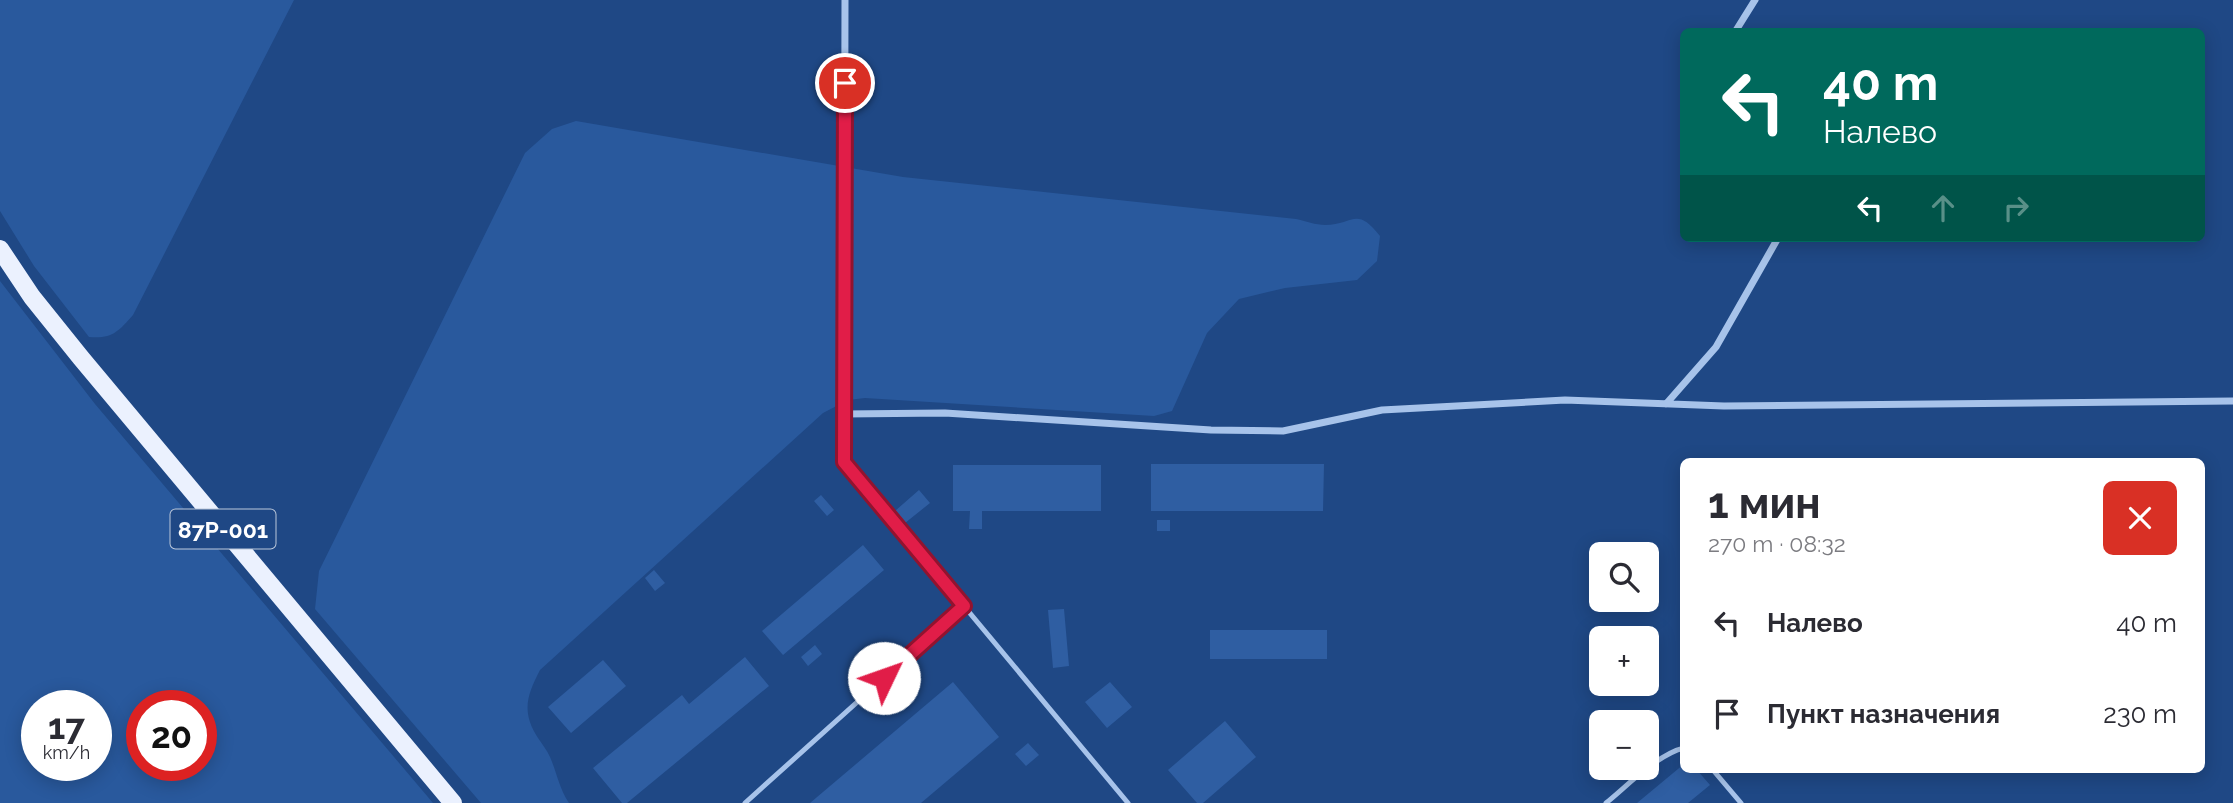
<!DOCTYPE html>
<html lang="ru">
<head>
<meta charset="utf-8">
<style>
	:root { --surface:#fff; --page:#f7f7f7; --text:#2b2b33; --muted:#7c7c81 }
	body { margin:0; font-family:Raleway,sans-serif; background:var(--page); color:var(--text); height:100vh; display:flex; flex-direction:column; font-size:26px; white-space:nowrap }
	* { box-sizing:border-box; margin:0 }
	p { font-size:23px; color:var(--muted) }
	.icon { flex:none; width:38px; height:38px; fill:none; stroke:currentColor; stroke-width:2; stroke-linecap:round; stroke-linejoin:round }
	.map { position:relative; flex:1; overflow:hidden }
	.side { position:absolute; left:1680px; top:458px; width:525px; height:315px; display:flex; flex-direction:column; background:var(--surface); border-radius:10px; box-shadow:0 4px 18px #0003 }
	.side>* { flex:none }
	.banner { position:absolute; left:1680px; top:28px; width:525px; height:214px; border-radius:10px; box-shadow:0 4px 18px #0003; background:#00695c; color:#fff; overflow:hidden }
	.controls { position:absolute; left:1589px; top:542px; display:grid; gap:14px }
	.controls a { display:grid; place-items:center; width:70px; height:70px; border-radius:10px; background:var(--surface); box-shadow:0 4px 18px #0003; font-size:35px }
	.speed { position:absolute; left:21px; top:690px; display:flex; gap:14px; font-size:35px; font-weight:700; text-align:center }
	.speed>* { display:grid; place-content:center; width:91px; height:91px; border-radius:50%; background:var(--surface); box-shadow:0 4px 18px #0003; line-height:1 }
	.speed small { font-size:18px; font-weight:400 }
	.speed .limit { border:10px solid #d22; background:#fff; color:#111 }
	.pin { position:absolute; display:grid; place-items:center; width:60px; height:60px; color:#fff; margin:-30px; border:4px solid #fff; border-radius:50%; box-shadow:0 2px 7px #0007 }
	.me { position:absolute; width:77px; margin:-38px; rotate:48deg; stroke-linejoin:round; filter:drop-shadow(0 0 5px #0008) }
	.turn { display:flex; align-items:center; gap:24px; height:147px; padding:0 28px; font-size:32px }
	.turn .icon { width:91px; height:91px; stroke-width:2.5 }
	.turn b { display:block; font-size:49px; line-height:60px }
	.lanes { display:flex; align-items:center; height:66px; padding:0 28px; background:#0003; justify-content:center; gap:35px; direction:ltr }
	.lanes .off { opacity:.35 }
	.round { display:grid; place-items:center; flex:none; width:74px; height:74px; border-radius:10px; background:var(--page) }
	.overview { display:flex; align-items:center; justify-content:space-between; height:119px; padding:0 28px }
	h1 { font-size:42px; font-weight:700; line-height:52px }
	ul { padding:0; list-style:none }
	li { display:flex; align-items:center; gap:21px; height:91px; padding:0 28px }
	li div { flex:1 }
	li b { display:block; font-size:26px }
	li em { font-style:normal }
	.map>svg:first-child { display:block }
</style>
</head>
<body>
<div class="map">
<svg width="2233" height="803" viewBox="0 0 2233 803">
	<rect width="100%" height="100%" fill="#1f4885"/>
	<path fill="#29599d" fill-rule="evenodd" d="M0,0H294L133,315C118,332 112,339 89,337L34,266L0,211Z
		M576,121L903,177L1296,219C1305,221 1316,225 1325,225C1353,225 1356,205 1380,236L1377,261L1357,280L1285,288L1239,299L1207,333L1172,411L1154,416L865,398L848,400L823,413L540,670C527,695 521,712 538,738C542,744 547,750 550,757C557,773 559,788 569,803H481L315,609L319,571L525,153L552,129Z
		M0,281L95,404L433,803H0ZM96,705V765H37V705ZM201,705V765H142V705Z"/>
	<path fill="#2f5ea2" d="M1151,464H1324L1323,511H1151Z
		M953,465H1101V511H982V529H969L970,511H953Z
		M919,490L930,503L905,523L895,511Z
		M821,495L834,510L827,516L814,501Z
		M1157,520H1170V531H1157Z
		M863,545L884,570L783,655L762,631Z
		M654,570L665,583L655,591L645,578Z
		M1064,609L1069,666L1053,668L1048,610Z
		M1210,630H1327V659H1210Z
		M815,645L822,654L808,666L801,657Z
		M745,657L769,686L627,803H622L593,768L682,695L689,704Z
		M603,660L626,686L571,733L548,707Z
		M953,682L999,737L921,803H810Z
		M1110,682L1132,707L1107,728L1085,702Z
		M1225,721L1256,757L1203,803H1197L1168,770Z
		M1028,743L1039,755L1026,766L1015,754Z
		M1684,764V770H1697L1710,785L1688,803H1637Z"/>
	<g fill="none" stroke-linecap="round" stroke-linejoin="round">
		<path stroke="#a7c3ea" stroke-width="5" d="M844,462L1128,803
			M1713,770L1741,803
			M745,803L964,606
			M1606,803C1627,786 1658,754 1684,748"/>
		<path stroke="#a7c3ea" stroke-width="7" d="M1735,32L1755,0
			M1666,404L1716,347L1778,238
			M844,414L945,413L1211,430L1283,431L1382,410L1565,400L1724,406L2233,401
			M844,462L845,0"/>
		<path stroke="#ebf1fe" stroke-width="18" d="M0,249L32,297L81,358L453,803"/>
	</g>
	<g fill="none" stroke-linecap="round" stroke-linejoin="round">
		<g stroke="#92132f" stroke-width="18">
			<path id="route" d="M845,83L844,462L964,606L884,678"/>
		</g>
		<use href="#route" stroke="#e11d48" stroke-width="12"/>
	</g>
	<g text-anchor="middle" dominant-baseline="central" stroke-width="7" stroke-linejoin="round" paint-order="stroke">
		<rect fill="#1f4885" stroke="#bcc8da" stroke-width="2" x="170.5" y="509.5" width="105" height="39" rx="5"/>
		<g font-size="23" font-weight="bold" fill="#fff">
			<text x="223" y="529">87Р-001</text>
		</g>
	</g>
</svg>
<div class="controls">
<a><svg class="icon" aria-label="search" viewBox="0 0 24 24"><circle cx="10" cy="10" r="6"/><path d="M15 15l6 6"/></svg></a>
<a>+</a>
<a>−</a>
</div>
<div class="speed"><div>17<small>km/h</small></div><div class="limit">20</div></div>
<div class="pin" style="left:845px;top:83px;background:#d93025"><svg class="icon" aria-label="arrive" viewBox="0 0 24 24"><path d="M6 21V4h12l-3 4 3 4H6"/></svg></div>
<svg class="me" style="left:884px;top:678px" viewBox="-20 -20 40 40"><circle r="19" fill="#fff"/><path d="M0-13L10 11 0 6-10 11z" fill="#e11d48"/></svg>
<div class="banner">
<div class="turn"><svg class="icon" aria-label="left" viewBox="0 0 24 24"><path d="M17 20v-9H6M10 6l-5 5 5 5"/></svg><div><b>40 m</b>Налево</div></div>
<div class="lanes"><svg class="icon" aria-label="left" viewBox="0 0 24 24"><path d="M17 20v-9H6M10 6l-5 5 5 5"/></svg><svg class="icon off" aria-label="ahead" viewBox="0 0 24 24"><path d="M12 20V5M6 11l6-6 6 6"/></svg><svg class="icon off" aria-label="right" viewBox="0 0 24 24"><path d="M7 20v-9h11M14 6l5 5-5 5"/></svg></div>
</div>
<section class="side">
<div class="overview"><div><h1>1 мин</h1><p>270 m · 08:32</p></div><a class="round" style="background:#d93025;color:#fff"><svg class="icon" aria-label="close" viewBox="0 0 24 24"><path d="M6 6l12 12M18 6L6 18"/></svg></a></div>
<ul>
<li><svg class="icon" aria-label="left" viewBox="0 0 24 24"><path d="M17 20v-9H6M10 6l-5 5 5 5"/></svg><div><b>Налево</b></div><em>40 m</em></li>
<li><svg class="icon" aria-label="arrive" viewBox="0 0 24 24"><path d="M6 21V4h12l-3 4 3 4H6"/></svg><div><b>Пункт назначения</b></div><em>230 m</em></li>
</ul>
</section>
</div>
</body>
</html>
